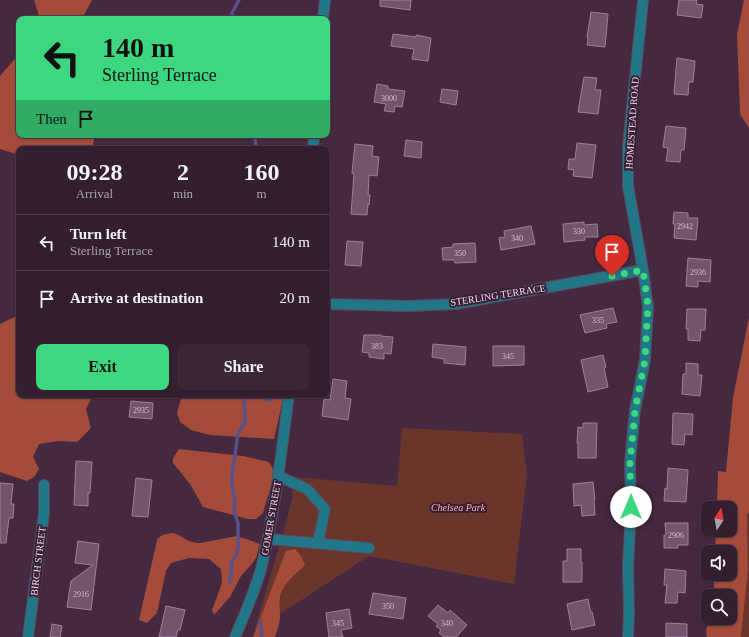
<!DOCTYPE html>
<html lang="en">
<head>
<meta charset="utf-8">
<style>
	:root { --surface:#341f30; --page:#3c2738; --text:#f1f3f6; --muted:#a9a2ab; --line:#4e3d4c; --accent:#3cd77e }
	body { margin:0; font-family:Georgia,serif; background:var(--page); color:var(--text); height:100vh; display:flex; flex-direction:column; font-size:15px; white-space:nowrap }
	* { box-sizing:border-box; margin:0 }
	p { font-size:13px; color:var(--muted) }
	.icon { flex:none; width:22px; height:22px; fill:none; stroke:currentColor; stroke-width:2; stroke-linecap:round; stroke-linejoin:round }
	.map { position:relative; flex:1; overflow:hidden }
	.details { position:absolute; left:16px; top:146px; width:314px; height:252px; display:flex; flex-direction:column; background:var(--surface); border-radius:8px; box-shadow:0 1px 3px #0004,0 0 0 1px var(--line) }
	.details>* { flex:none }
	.hud { position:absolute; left:16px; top:16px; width:314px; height:122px; border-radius:8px; box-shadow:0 1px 3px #0004,0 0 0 1px var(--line); background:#3cd77e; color:#111; overflow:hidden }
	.needle { width:26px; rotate:11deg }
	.buttons { position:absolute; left:701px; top:501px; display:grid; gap:8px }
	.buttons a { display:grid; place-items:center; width:36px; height:36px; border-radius:8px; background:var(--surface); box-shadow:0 1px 3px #0004,0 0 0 1px var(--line); font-size:20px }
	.pin { position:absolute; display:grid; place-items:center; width:34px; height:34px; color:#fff; margin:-41px -17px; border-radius:50% 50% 50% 0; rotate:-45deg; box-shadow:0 0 4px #0007 }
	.pin .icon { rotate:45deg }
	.me { position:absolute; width:44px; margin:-22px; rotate:0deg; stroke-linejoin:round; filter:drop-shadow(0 0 3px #0008) }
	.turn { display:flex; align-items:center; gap:14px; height:84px; padding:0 20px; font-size:18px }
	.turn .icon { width:52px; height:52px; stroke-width:2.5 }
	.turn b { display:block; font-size:28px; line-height:34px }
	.then { display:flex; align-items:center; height:38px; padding:0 20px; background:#0003; gap:8px; font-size:15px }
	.eta { display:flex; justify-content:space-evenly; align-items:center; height:68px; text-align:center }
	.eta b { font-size:24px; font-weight:700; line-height:28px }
	.action { display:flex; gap:8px; margin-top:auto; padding:8px 20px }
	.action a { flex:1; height:46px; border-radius:8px; background:var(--accent); color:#111; font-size:16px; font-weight:700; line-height:46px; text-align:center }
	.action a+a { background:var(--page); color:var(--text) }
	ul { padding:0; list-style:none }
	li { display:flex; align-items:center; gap:12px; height:56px; padding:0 20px; border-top:1px solid var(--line) }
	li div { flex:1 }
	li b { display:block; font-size:15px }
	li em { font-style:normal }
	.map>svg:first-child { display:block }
</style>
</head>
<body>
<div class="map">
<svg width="749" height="637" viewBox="0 0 749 637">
	<rect width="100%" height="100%" fill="#452940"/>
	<path fill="#6a362b" d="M402,428L522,434L527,474L514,584L369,556L254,631L285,527L292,499L294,477L397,486Z
		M749,513V637H741L748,570L747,514Z"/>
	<path fill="#a44b39" d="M34,0H92L82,19H40Z
		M744,0H749V128L740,114L737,34Z
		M19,54V135H95L92,149H19V155L0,149V76Z
		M19,315V395H93L86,409L91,428L77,442L58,441L39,444L33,457L39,469L34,477L27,481L0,472V324Z
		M749,317V513L747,514L748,570L741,637H707L706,630L711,618H730V596H714V574H730V552H715L716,530H730V508H717L718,471L726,472L733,398Z
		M182,395H284L274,439L210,435L191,430L180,422L177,413Z
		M179,449L243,456L269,462L274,471V476L263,513L256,519H248L203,507L190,484L173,463V458Z
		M173,533C184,536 187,543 200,543L237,536L260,544L256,558L251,565L241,576L230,597L214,615L212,610L222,583L221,569L209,559L189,558L171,563L166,571L157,613L147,623L139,620L157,540C161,534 166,534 173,533Z
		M295,549L301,556L305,565C297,573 287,580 282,591C278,598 280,607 280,616C280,623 277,631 275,637H253L286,551Z"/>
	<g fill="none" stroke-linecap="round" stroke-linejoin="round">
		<path stroke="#565187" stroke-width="3.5" d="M232,19V13L239,0
			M255,135L256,149
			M260,395L267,400L271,399L273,395
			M230,582L232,561L237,554L238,545V523L234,511L235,501L232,484V475L238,434L242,426L245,423L244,400L247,395
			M260,621L262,637"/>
	</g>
	<path fill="#73546d" stroke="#a17f9a" d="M380,0H411L410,10L380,6Z
		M679,0H697L696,4L703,5L701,18L677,15Z
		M591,12L608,14L605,47L587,45L588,39L587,36L588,31Z
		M393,34L416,37V35L431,38L428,61L412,59L414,49L391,46Z
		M677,58L695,61L693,82H689L688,95L674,94Z
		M584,77L597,78L595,90H601L598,114L578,112Z
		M377,84L388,86V89L405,91L402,107L395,106L394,112L384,111L386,104L374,102Z
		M442,89L458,91L456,105L440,102Z
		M666,126L686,128L684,150H681L680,162L666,161L668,148L663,147Z
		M406,140L422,142L421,158L404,156Z
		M577,143L596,145L592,178L573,176L574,170L568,169L569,159H575Z
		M355,144L373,146L372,156L379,157L377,176L369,175L368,195H370L369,205L368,204L367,215L351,214L354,174L352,173Z
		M674,212L688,213V218H698L696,240L674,238L675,224H673Z
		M584,222V225L597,224L598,237H585V240L564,242L563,224Z
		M531,226L535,244L501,250L499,238L505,237L504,231Z
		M347,241L363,242L361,266L345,265Z
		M475,243L476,262L455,263L454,260H443L442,248L453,247V244Z
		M688,258L711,260L710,282L698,281V287L686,286Z
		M613,308L617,322L606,324L607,328L585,333L580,315Z
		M687,309H706L705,330H701L700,341L688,340V329H686Z
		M364,335H381V336L393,337L391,354L384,353V359L369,357V353L362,352Z
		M433,344L466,347L465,365L444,363V359L432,357Z
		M493,346H524V365L493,366Z
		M603,355L606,367L604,368L608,387L588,392L581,360Z
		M686,363L698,364V375H702L700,396L682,394L683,374H686Z
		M333,379L347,381L345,398L351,399L348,420L322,416L324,399L330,400Z
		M131,401L153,403L152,419L129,417Z
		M673,413L693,414L692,435L685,434L684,445L672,444Z
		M583,423H597L596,458H578V443H577L578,427L583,428Z
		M76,461L92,462L90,493H88V506L74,505Z
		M668,468L688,470L686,502L664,501L665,488L667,489Z
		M136,478L152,480L148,517L132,516Z
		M593,482L595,499H594L595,515L582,516L581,505L574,506L573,484Z
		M0,483L13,484L11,504H14L13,518H9L6,543H0Z
		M665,523H688V545H678V548H664V535H666Z
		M78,541L99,544L91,610L67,607L71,581L93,565L75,563Z
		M567,549H581V562H582V582H563V561H567Z
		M665,569L686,571L685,593L678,592L677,603H665L667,585H664Z
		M373,593L406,598L403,619L369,614Z
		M588,599L591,613L592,612L595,625L572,630L567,604Z
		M438,605L448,613L450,610L467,625L456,637H444L439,633L441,630L436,626L438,624L428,616Z
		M166,606L185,610L180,630H178L176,637H159Z
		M349,609L352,628L341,630L343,637H329L326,613Z
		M666,623L687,624V637H666Z
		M52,624L62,626L60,637H50Z"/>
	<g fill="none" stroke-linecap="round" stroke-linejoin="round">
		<g stroke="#60465c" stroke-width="12">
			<path id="minor" d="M327,304L408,306L456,304L643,270
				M278,476L307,489L325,509L318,543
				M268,539L369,548
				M28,637L41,538L44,513V485
				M628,637L629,614L628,566L631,507L630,462L635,410L645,360L648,307L643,270L628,186V147L643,0"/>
		</g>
		<g stroke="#60465c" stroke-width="12">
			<path id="tertiary" d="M323,19L325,0
				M313,149L314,135
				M235,637C244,616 255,591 261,569C275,512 281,453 289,395"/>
		</g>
		<use href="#minor" stroke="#217787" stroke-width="10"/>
		<use href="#tertiary" stroke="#217787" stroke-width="10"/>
	</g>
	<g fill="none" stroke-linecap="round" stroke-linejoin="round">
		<path stroke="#3cd77e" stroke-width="7" stroke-dasharray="0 12.6" d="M612,276L643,270L648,306L647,320L645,360L635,410L634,423L630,462L631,507"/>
	</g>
	<g text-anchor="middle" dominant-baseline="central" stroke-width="4" stroke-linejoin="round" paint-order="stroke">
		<g font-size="8" fill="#d1bbcc">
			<text x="389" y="98">3000</text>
			<text x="685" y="226">2942</text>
			<text x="579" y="231">330</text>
			<text x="517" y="238">340</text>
			<text x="460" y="253">350</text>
			<text x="698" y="272">2936</text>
			<text x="598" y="320">335</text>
			<text x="377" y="346">383</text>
			<text x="508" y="356">345</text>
			<text x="141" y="410">2935</text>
			<text x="676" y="535">2906</text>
			<text x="81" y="594">2916</text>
			<text x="388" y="606">350</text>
			<text x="338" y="623">345</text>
			<text x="447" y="623">340</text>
		</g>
		<g font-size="10" fill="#f0ddec" stroke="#3a1f36">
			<text transform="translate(632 123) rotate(-86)">HOMESTEAD ROAD</text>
			<text transform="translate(498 295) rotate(-9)">STERLING TERRACE</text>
			<text transform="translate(271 518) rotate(-80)">GOMER STREET</text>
			<text transform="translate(38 561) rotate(-83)">BIRCH STREET</text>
		</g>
		<g font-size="10" font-style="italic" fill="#fdb3a2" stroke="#3a1f36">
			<text x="458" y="507">Chelsea Park</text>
		</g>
	</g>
</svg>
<div class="buttons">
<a><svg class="needle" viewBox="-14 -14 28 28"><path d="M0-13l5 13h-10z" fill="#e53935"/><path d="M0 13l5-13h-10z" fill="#a9a2ab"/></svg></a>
<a><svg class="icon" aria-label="sound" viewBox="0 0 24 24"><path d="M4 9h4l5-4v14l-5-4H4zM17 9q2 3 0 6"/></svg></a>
<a><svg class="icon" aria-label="search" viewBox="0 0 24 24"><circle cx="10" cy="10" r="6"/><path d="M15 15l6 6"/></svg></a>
</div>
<div class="pin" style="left:612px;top:276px;background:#d93025"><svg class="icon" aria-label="arrive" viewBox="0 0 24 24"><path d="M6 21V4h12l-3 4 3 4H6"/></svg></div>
<svg class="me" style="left:631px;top:507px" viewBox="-20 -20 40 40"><circle r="19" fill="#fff"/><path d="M0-13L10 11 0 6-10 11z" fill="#3cd77e"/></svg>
<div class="hud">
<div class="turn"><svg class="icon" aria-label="left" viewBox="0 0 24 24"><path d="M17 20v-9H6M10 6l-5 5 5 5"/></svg><div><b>140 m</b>Sterling Terrace</div></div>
<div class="then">Then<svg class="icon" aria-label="arrive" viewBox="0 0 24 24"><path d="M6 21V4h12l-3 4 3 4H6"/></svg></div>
</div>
<section class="details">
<div class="eta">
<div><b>09:28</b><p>Arrival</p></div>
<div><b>2</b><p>min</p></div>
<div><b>160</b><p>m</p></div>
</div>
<ul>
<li><svg class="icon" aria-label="left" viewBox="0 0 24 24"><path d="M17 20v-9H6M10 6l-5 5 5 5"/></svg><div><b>Turn left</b><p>Sterling Terrace</p></div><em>140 m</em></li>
<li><svg class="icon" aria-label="arrive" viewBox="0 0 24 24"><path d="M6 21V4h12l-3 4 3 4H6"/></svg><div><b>Arrive at destination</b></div><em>20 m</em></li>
</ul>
<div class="action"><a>Exit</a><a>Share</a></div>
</section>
</div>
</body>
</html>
